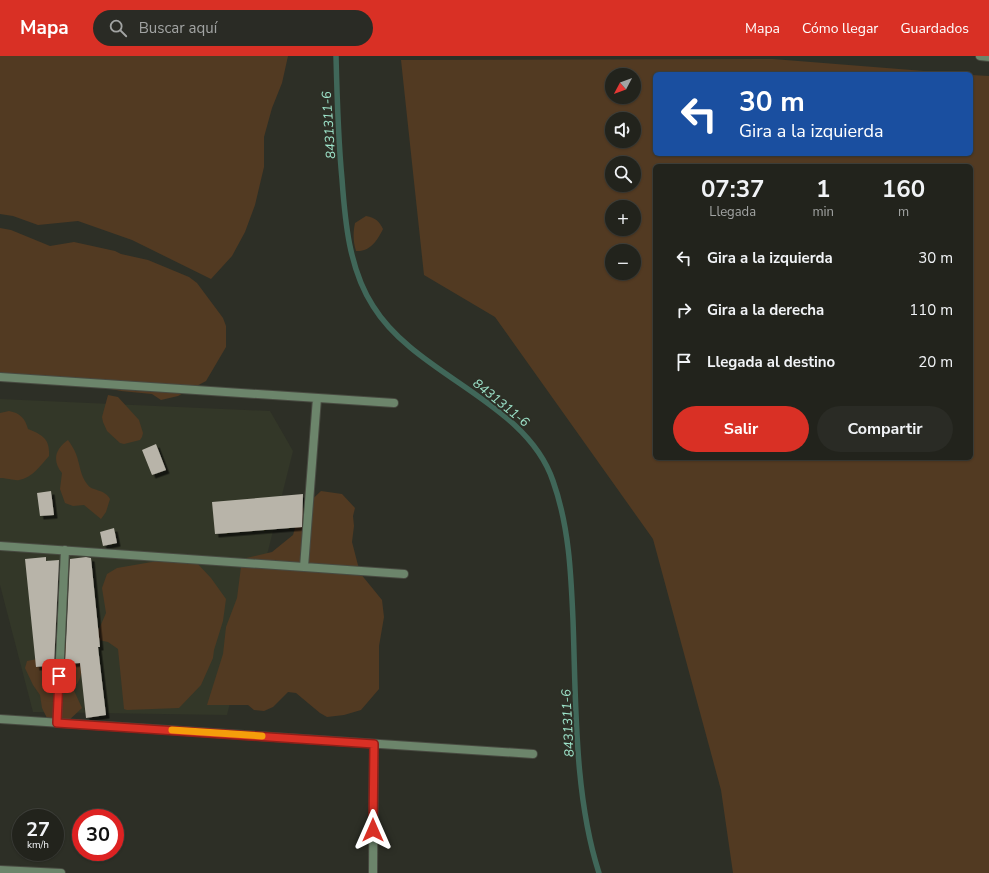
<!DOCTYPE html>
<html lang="es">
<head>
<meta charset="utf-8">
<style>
	:root { --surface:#22231c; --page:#2a2b25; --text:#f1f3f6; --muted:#a2a4a3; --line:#3f403b; --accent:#d93025 }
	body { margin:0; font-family:"Nunito Sans",sans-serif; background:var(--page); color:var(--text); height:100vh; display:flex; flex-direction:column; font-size:15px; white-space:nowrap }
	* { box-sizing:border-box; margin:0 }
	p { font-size:13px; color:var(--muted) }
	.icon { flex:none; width:22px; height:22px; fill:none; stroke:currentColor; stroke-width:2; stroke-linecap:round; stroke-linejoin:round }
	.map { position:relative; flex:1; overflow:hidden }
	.panel { position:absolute; left:653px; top:108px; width:320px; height:296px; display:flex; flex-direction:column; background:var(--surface); border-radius:6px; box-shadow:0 1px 3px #0004,0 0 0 1px var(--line) }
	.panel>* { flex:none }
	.banner { position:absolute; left:653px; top:16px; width:320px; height:84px; border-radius:6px; box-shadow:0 1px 3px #0004,0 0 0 1px var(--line); background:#1a4fa0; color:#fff; overflow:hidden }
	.needle { width:26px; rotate:229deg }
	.controls { position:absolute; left:605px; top:12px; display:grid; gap:8px }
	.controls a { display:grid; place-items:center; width:36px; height:36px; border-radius:50%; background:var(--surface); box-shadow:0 1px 3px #0004,0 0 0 1px var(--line); font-size:20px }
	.speed { position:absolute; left:12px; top:753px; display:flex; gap:8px; font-size:20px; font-weight:700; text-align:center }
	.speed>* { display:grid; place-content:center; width:52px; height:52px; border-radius:50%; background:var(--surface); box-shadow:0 1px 3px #0004,0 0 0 1px var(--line); line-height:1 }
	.speed small { font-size:10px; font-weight:400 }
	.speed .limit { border:6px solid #d22; background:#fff; color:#111 }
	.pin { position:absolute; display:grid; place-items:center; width:34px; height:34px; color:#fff; margin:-17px; border-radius:8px; box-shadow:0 2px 6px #0006 }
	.me { position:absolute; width:44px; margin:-22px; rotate:0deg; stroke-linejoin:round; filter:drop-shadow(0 0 3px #0008) }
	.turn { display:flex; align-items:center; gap:14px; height:84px; padding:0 20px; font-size:18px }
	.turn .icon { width:52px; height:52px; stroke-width:2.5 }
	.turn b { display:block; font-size:28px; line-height:34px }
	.eta { display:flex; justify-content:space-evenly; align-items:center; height:68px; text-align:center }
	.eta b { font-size:24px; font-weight:700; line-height:28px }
	.action { display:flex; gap:8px; margin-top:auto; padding:8px 20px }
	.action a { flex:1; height:46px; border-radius:24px; background:var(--accent); color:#fff; font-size:16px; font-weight:700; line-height:46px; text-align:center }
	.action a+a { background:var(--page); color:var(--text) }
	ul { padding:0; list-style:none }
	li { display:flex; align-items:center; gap:12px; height:52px; padding:0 20px }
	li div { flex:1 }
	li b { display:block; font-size:15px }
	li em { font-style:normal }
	header { display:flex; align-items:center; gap:24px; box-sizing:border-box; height:56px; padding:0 20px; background:var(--accent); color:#fff }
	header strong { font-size:19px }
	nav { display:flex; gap:22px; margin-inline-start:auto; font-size:14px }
	.search { width:280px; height:36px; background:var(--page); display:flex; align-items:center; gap:10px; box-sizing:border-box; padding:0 14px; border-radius:22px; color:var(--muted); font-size:15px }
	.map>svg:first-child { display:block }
</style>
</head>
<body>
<header>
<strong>Mapa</strong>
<div class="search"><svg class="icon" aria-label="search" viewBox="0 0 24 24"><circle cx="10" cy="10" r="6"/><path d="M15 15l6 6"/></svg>Buscar aquí</div>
<nav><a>Mapa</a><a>Cómo llegar</a><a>Guardados</a></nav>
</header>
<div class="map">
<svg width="989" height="817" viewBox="0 0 989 817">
	<defs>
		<filter id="shadow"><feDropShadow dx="3.5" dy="3.5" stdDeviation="0" flood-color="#0009"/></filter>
	</defs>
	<rect width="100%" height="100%" fill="#2d2f26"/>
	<path fill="#333728" d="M0,343L270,355L293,395L227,659L33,656L0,529Z"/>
	<path fill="#523a22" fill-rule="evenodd" d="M0,0H288L282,27L272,52L264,81V111L255,149L245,176L232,200L211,223L132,184L78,165L38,169L13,160L0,158Z
		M773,3L962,18H655V98H971V19L989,20V817H733L721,734L653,483L495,261L424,219L401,4ZM612,19H634V41H612ZM612,63H634V85H612ZM612,107H634V129H612ZM655,110H971V402H655ZM612,151H634V173H612ZM612,195H634V217H612Z
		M366,160C376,162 379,165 383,173C377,185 370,196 356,195C353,185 353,177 355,167Z
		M0,172L11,174L50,190L74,186L115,195L121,198L148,204L189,221L197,227L223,262L226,270V291L206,325L178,340L161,344L152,338L121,335L66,324L0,319Z
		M108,339L118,341L139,364L143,377L142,381L140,384L124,388L120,387L107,375L103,366L102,361Z
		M9,355C20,357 25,362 28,373C43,379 50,383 49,400C41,409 32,422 19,424C16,425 6,422 0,422V357Z
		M68,384C71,388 74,393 76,398C80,408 80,419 87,428C92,436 104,432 110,443L106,456L101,463L84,449L73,450L65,447L60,433L62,417C52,405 55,393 68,384Z
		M321,435L342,438L355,452L353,460L354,470L352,486L360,517L382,544L384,561L379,590V633L361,654L344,659L327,661L320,657L296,637L288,636L273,651L264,655L254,654L248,649H207L223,598L226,571L237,542L242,503L272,496L293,479L300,455Z
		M169,503L195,505L211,522L226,543L223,565L214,594L213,602L201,629L179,652L127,654L124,653L118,593L108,586L89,582L80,622L77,628H71L82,652L66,667L48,664L42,652L40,639L33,629L25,612L27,605L37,603L44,610L50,612L54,611L60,602L59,588L66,587L85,575L99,573L106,557L102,532L107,518L117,512Z"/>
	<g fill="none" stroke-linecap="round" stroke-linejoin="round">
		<path stroke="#406759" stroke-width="5.5" d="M336,0C337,41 338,82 342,123C345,165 349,213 373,250C416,320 526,345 553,425C569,470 571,517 573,564C576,645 574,740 599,817"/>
	</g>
	<path fill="#b8b4a9" filter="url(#shadow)" d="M156,388L166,414L152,419L142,394Z
		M51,435L54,459L40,460L37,437Z
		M303,438L302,471L215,478L212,446Z
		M114,472L117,487L103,490L100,476Z
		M46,501V505L59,504L54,609L36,611L25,503Z
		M86,501L91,502L100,591H98L106,659L86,662L80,607L65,608L70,503Z"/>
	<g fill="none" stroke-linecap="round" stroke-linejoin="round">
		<g stroke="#484a41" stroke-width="10">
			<path id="street" d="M980,0L989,1
				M0,321L394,347
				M0,490L404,518
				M304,511L317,342
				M0,663L533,698
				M57,667L65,494
				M0,814L61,817
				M373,817L374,688"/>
		</g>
		<use href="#street" stroke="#6c856b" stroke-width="8"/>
	</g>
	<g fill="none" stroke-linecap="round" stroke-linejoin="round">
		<g stroke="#8d1f18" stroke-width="10">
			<path id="route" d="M59,620L57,667L374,688L373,774"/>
		</g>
		<use href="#route" stroke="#d93025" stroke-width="7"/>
		<path stroke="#f59e0b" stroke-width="7" d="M172,674L262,680"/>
	</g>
	<g text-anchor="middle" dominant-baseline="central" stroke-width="4" stroke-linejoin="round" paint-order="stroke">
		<g font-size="13" font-style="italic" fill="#9ee5cb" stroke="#2d2f26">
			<text transform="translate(329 69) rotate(-94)">8431311-6</text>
			<text transform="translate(501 347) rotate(39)">8431311-6</text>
			<text transform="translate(568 667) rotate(-93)">8431311-6</text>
		</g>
	</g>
</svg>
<div class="controls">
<a><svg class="needle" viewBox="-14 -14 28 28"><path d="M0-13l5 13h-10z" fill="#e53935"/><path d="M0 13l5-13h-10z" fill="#a2a4a3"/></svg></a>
<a><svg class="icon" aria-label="sound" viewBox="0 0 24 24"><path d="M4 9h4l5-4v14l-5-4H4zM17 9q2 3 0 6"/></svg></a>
<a><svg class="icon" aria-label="search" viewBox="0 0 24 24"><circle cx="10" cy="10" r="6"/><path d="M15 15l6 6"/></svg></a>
<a>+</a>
<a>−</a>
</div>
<div class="speed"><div>27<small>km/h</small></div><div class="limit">30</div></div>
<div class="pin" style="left:59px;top:620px;background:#d93025"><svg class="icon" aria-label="arrive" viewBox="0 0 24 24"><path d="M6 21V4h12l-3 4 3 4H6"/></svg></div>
<svg class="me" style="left:373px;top:774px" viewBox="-20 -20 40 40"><path d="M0-17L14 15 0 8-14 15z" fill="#d93025" stroke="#fff" stroke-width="4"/></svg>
<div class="banner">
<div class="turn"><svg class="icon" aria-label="left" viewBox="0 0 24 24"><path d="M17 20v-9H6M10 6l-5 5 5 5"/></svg><div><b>30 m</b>Gira a la izquierda</div></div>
</div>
<section class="panel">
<div class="eta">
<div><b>07:37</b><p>Llegada</p></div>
<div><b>1</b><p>min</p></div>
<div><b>160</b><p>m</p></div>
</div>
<ul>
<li><svg class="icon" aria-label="left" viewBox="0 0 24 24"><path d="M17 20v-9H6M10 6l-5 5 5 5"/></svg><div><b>Gira a la izquierda</b></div><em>30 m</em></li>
<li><svg class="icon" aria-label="right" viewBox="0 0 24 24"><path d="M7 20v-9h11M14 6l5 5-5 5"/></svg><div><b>Gira a la derecha</b></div><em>110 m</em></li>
<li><svg class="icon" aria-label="arrive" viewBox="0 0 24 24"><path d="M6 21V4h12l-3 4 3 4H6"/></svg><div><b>Llegada al destino</b></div><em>20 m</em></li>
</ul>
<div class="action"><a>Salir</a><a>Compartir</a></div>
</section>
</div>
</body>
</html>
